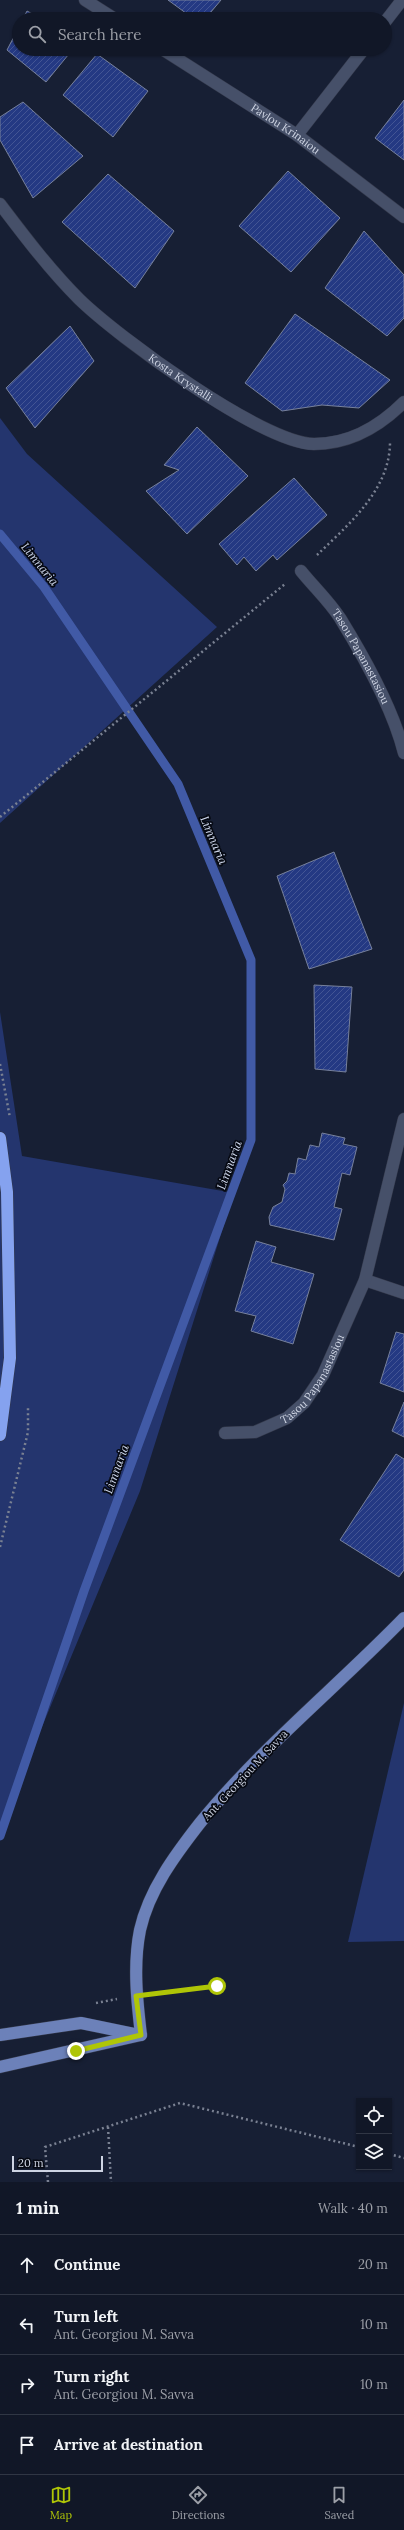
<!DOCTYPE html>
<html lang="en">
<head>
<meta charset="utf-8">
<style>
  body { margin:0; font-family:Lora,serif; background:#1a202f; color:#f1f3f6 }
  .controls { position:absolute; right:12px; bottom:12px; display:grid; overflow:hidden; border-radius:0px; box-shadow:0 1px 3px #0004 }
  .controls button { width:36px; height:36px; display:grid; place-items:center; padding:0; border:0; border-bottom:1px solid #303644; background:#111727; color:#f1f3f6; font:20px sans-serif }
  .scale { position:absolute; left:12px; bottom:10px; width:91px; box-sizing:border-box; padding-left:4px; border:2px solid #ced4e3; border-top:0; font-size:11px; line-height:14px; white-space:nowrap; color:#ced4e3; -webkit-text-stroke:3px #060912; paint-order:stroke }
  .stop { position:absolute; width:12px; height:12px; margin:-9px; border:3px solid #afc507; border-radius:50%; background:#fff }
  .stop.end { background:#afc507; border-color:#fff; box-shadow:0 1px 4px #0008 }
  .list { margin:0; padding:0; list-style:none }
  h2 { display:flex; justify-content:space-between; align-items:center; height:52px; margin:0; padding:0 16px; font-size:17px }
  h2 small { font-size:13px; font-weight:400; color:#9c9fa7 }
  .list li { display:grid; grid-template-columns:26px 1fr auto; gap:12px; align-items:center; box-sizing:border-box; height:60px; padding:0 16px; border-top:1px solid #303644 }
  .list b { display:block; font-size:15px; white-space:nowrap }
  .list p { margin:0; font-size:13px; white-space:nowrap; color:#9c9fa7 }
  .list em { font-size:13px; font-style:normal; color:#9c9fa7 }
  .icon { flex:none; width:22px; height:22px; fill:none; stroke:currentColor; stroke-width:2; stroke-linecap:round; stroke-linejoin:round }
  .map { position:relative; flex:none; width:404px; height:2182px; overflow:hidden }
  .search { position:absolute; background:#111727; box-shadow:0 1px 3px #0004; left:12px; right:12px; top:12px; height:44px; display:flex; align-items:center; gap:10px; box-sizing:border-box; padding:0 14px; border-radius:22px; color:#9c9fa7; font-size:15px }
  .sheet { height:292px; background:#111727 }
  nav { display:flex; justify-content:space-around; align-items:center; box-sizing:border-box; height:56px; border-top:1px solid #303644; background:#111727; font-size:11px; color:#9c9fa7 }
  nav a { display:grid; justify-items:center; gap:2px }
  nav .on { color:#afc507 }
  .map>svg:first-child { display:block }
  .green { fill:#24356e }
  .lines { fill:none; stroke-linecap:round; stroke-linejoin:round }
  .stream { stroke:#415aa6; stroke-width:9 }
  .building { fill:url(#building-hatch); stroke:#77819c }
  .minor-casing { stroke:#34394b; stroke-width:13 }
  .major-casing { stroke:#34394b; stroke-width:13 }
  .highway-casing { stroke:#34394b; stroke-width:13 }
  .path { stroke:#7a8192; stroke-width:2.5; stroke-dasharray:2 3; stroke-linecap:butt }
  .minor { stroke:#465069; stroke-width:12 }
  .major { stroke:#6c81b9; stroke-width:12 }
  .highway { stroke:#85a2ef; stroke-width:12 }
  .route { stroke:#afc507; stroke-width:5 }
  .labels { text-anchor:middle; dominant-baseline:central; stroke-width:3.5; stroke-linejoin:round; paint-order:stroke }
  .street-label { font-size:11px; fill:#ced4e3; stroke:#060912 }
  .water-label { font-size:12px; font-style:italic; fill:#ced7ec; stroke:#060912 }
</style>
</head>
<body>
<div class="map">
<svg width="404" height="2182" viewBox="0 0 404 2182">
  <defs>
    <pattern id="building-hatch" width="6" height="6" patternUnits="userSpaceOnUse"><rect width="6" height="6" fill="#243983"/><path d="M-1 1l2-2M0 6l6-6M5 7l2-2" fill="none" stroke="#435594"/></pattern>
  </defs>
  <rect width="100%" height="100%" fill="#171f34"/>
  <g class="green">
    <path d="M0,418l27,36 190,173 -217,196z"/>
    <path d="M0,1012l22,144 212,37 -94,298 -140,337z"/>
    <path d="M404,1703v238l-56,1z"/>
  </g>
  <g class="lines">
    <path class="stream" d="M0,534l44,53 134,197 73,176v180l-167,451 -84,245"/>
  </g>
  <g class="building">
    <path d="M168,0h53l-16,19h-11z"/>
    <path d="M27,11l15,8h-19z"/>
    <path d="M19,27v22h54l-27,33 -39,-32z"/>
    <path d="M97,54l51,37 -35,46 -50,-42z"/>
    <path d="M404,100v60l-29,-22z"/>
    <path d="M23,102l60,54 -50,42 -33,-58v-23z"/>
    <path d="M288,171l52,47 -49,54 -52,-46z"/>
    <path d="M108,174l66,57 -39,57 -73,-66z"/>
    <path d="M364,231l40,44v43l-17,18 -62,-48z"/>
    <path d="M295,314l95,66 -31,28 -37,-3 -40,6 -37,-28z"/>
    <path d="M70,326l24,35 -59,67 -29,-40z"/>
    <path d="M197,427l51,49 -61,58 -41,-43 33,-21 -15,-5z"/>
    <path d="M294,478l33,37 -50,45 -4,-5 -17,16 -12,-14 -7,8 -18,-21z"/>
    <path d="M334,852l38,97 -63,20 -32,-93z"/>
    <path d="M314,985l38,2 -6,85 -31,-3z"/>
    <path d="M322,1133l23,5 -2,6 14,3 -7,28 -8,-2 -8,34 8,2 -8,31 -64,-15 -1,-8 4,-10 9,-5 3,-13 -2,-4 4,-4 2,-8 6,1 3,-16 8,2 4,-15 9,2z"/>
    <path d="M256,1241l20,6 -5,15 43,12 -21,70 -42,-13 5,-15 -21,-5z"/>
    <path d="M396,1332l8,2v58l-24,-9z"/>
    <path d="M404,1402v35l-12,-6z"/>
    <path d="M396,1454l8,5v111l-5,7 -59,-37z"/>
  </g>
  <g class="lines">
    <defs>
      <g id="minor">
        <path d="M85,0l30,19"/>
        <path d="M385,22l17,-22"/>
        <path id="s1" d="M162,49l135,86 107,82"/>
        <path d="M297,135l67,-86"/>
        <path id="s2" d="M0,204c25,33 50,66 79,95 39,38 183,144 235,145 35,0 66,-18 90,-42"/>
        <path id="s3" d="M301,571c12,15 28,30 39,47 24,39 53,90 64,135"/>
        <path d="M365,1280l39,13"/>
        <path id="s4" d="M225,1433l30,-1 32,-14 17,-15 19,-28 42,-95 39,-161"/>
      </g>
      <g id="major">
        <path d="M0,2035l81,-12 58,12"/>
        <path d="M141,2035c-4,-34 -8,-70 -1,-105 9,-40 35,-75 60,-107 61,-75 137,-136 204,-205"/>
        <path d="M0,2067l141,-32"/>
      </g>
      <path id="highway" d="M0,1138l7,54 3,166 -10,77"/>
    </defs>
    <use href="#minor" class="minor-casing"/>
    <use href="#major" class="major-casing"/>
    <use href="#highway" class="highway-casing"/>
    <g class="path">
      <path d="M317,555c31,-30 73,-65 73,-113"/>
      <path d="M0,817l285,-233"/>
      <path d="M0,1064l10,54"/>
      <path d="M0,1547l28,-115v-26"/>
      <path d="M159,1993l58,-7"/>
      <path d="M96,2003l21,-4"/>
      <path d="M108,2127l3,55"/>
      <path d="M389,2154l15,4"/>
      <path d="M48,2182l-3,-35 135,-44 179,44"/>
    </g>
    <use href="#minor" class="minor"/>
    <use href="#major" class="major"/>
    <use href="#highway" class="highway"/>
  </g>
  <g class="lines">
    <path class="route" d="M76,2051l65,-16 -5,-39 81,-10"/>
  </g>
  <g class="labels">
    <g class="street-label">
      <text stroke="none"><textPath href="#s1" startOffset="147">Pavlou Krinaiou</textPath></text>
      <text stroke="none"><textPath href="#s2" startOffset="252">Kosta Krystalli</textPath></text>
      <text stroke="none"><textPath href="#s3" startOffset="105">Tasou Papanastasiou</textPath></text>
      <text stroke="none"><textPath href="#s4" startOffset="112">Tasou Papanastasiou</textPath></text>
      <text transform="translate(245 1775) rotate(-47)">Ant. Georgiou M. Savva</text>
    </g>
    <g class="water-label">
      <text transform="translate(40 564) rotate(51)">Limnaria</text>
      <text transform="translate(214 840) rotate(67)">Limnaria</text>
      <text transform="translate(229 1165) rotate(-70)">Limnaria</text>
      <text transform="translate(116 1469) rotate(-70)">Limnaria</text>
    </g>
  </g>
</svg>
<div class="controls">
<button><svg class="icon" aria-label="locate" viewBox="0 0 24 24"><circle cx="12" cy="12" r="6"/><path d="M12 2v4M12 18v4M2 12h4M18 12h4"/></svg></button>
<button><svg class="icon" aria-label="layers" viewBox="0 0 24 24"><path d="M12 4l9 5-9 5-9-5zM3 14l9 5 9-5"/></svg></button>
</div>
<div class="scale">20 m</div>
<div class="stop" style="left:217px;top:1986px"></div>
<div class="stop end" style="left:76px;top:2051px"></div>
<div class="search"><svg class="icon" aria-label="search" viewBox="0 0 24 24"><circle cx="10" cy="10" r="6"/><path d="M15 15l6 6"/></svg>Search here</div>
</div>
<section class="sheet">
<h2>1 min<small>Walk · 40 m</small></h2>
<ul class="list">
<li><svg class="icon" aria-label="ahead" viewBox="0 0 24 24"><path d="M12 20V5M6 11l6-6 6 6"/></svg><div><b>Continue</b></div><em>20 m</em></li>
<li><svg class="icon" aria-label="left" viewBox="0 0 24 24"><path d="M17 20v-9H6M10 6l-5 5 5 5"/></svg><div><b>Turn left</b><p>Ant. Georgiou M. Savva</p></div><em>10 m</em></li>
<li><svg class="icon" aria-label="right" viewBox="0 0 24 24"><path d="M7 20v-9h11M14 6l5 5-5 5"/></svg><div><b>Turn right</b><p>Ant. Georgiou M. Savva</p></div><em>10 m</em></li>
<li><svg class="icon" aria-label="arrive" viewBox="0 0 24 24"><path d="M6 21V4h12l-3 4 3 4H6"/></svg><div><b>Arrive at destination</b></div></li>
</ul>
</section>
<nav>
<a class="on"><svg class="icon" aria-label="map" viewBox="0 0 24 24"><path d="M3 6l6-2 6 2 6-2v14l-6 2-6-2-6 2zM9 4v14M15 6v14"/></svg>Map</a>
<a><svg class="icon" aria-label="directions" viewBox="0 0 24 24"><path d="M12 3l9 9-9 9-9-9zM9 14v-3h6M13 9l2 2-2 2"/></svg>Directions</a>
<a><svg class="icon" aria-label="saved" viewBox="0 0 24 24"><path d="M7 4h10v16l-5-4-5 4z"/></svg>Saved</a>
</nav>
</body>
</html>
